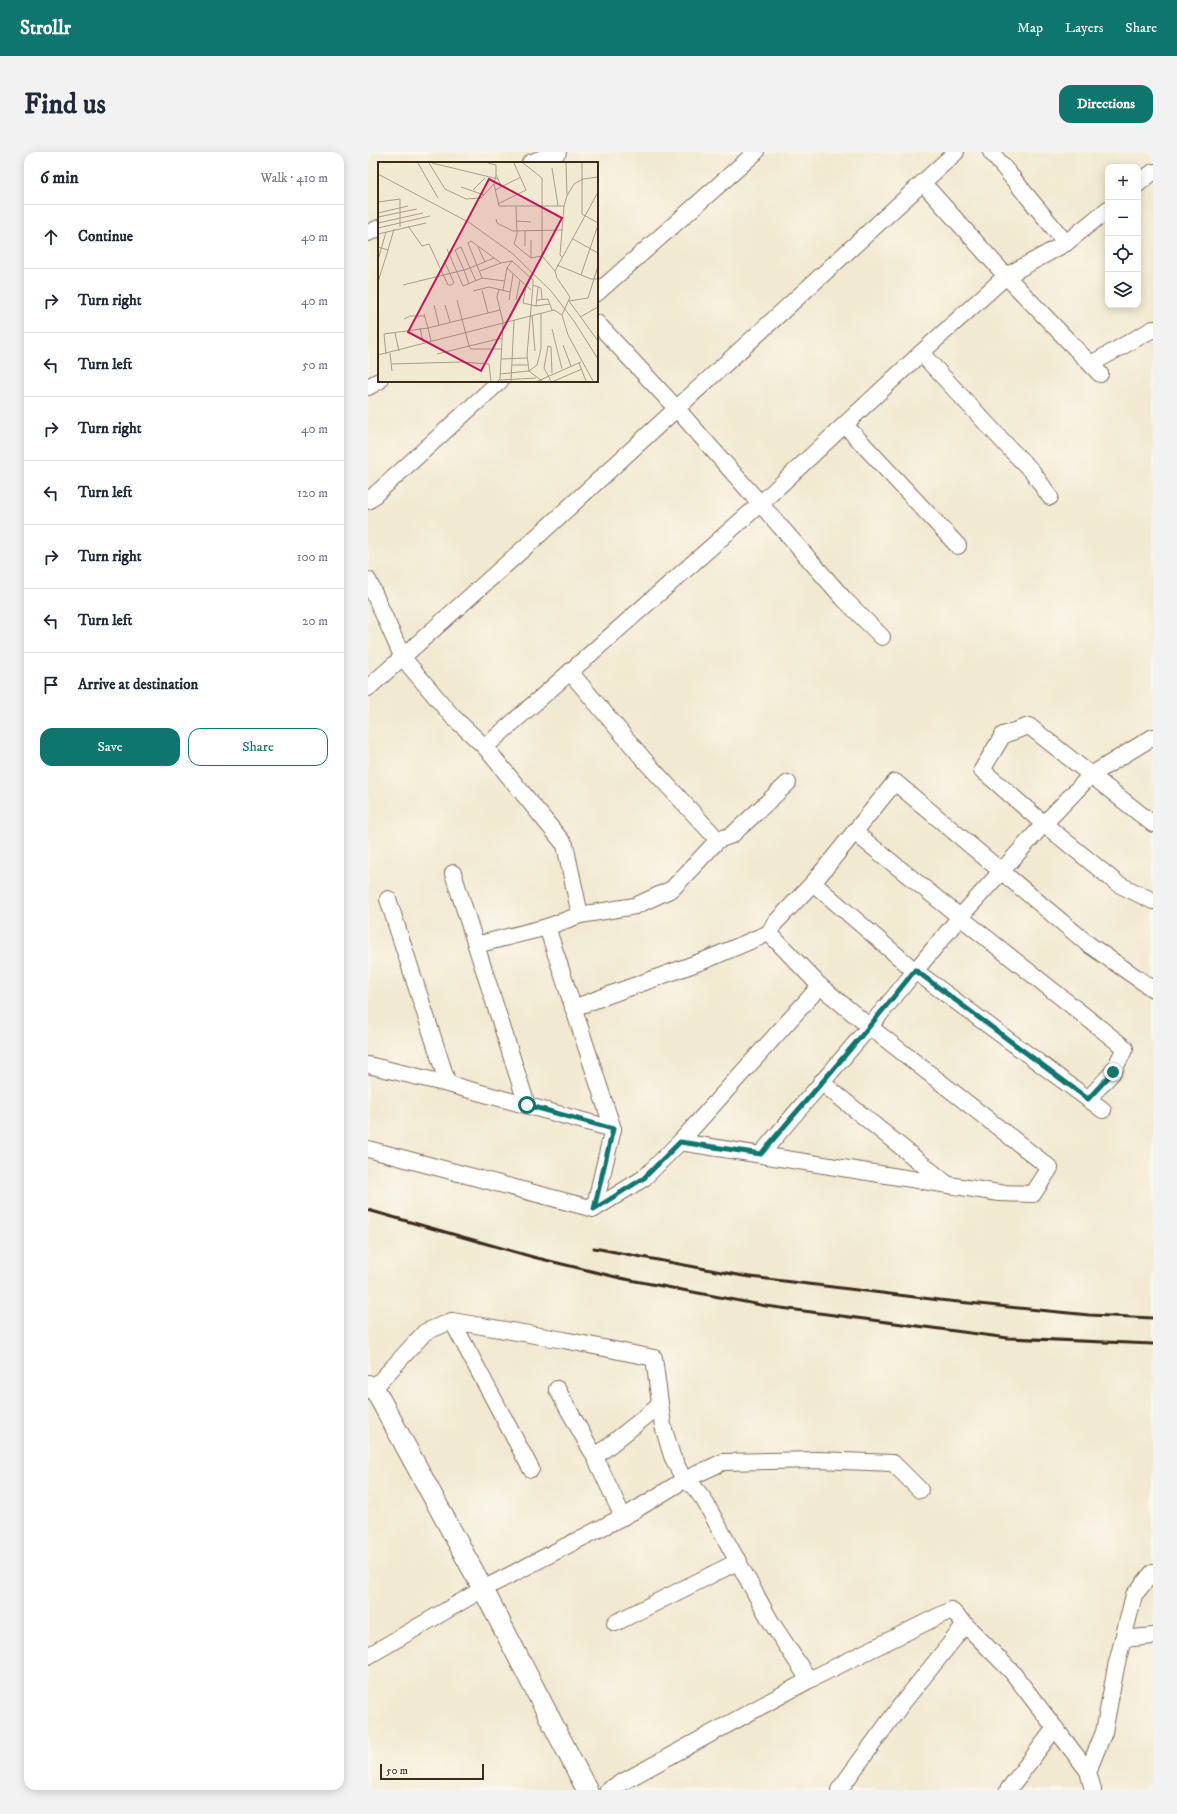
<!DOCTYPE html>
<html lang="en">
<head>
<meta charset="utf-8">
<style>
  body { margin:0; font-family:"IM FELL DW Pica",serif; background:#f2f2f3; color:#1f2937 }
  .controls { position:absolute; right:12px; top:12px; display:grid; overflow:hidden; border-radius:8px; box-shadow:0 2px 10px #0003 }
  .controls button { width:36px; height:36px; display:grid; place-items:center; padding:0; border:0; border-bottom:1px solid #e0e1e3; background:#fff; color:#1f2937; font:20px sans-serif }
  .scale { position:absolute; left:12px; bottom:10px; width:104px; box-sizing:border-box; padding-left:4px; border:2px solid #3b2a1e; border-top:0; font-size:11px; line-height:14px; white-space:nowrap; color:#3b2a1e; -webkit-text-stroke:3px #fbf7ec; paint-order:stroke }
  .stop { position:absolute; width:12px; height:12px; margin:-9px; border:3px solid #0f766e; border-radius:50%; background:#fff }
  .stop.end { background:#0f766e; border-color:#fff; box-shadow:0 1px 4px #0008 }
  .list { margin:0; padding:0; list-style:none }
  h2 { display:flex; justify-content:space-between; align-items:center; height:52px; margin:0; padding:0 16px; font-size:17px }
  h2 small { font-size:13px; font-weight:400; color:#747a83 }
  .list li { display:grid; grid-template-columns:26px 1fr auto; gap:12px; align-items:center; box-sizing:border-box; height:64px; padding:0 16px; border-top:1px solid #e0e1e3 }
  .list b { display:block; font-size:15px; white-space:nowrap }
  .list em { font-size:13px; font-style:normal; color:#747a83 }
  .actions { display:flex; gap:8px; padding:12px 16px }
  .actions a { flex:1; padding:9px 0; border:1px solid #0f766e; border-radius:12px; text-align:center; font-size:14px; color:#0f766e }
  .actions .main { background:#0f766e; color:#fff }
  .icon { flex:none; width:22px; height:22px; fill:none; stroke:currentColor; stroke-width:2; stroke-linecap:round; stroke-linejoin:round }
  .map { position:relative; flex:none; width:785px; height:1638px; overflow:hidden; border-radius:12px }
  header { display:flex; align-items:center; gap:24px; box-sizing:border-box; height:56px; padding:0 20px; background:#0f766e; color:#fff }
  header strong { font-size:19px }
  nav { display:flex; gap:22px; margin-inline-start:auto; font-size:14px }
  .intro { display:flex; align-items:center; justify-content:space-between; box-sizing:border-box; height:96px; padding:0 24px }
  h1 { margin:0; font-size:28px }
  .button { padding:10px 18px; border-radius:12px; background:#0f766e; color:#fff; font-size:14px; font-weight:700 }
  main { display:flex; gap:24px; padding:0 24px }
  aside { flex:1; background:#fff; border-radius:12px; box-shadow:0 2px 10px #0003 }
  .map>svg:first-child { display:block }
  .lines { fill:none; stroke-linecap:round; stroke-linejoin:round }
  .minor-casing { stroke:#7b6d5c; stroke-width:18 }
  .tertiary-casing { stroke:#7b6d5c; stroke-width:22 }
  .minor { stroke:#fff; stroke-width:16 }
  .tertiary { stroke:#fff; stroke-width:20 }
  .rail { stroke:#3b2a1e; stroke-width:3 }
  .route { stroke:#0f766e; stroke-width:5 }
  .inset-road { fill:none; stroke:#a89d89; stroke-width:1 }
  .view { fill:#c2185b; fill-opacity:0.15; stroke:#c2185b; stroke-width:2 }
  .inset-edge { fill:none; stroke:#3b2a1e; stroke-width:2 }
</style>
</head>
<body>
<header>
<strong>Strollr</strong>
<nav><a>Map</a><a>Layers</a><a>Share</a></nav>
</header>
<div class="intro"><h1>Find us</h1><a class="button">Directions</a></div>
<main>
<aside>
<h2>6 min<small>Walk · 410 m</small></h2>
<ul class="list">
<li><svg class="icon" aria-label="ahead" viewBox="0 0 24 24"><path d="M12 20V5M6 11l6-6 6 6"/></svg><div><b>Continue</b></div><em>40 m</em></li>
<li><svg class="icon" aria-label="right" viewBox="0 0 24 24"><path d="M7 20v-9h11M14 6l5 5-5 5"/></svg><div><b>Turn right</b></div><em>40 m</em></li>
<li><svg class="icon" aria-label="left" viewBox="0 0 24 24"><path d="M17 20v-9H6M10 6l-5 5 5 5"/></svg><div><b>Turn left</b></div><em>50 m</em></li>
<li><svg class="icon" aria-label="right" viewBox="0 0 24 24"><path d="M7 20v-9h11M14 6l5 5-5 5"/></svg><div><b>Turn right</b></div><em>40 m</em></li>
<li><svg class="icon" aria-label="left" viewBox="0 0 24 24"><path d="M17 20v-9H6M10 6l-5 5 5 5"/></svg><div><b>Turn left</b></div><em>120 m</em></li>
<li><svg class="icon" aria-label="right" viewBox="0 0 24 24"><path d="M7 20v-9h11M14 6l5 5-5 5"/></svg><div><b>Turn right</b></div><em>100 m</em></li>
<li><svg class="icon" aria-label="left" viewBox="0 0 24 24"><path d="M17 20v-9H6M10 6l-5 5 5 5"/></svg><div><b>Turn left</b></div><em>20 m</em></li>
<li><svg class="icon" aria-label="arrive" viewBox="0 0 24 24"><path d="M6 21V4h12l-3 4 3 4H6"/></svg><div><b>Arrive at destination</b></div></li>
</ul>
<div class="actions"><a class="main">Save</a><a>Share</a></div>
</aside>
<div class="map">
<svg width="785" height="1638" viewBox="0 0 785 1638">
  <rect width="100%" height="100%" fill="#fbf7ec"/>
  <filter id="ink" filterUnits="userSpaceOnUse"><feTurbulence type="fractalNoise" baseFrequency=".025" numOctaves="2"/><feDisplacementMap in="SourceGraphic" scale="8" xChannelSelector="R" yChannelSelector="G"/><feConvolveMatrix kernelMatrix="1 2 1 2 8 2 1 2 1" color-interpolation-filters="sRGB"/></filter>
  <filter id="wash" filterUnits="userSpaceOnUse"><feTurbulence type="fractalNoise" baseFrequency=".012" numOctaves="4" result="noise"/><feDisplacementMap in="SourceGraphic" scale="16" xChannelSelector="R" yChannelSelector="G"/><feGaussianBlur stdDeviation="0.9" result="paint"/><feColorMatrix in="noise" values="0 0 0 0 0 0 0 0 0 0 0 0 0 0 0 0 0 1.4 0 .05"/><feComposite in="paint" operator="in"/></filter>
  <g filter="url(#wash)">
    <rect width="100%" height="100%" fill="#f1e9d0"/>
  </g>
  <g filter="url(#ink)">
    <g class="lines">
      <defs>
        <g id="minor">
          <path d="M623,0l75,91"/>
          <path d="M162,11l28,-11"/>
          <path d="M555,31l83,93 60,-33 42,-34"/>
          <path d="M770,32l15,-12"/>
          <path d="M0,81l11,-5"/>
          <path d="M229,141l159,-141"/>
          <path d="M229,171l80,86 167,190 38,38"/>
          <path d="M553,201l90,97 21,21 18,26"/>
          <path d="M723,212l62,-35"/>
          <path d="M0,235l11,-6"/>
          <path d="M477,273l113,121"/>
          <path d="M0,349l132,-120"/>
          <path d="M0,428l35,78 49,58 33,31 80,98 15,70"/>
          <path d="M202,520l76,90 72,78"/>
          <path d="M0,536l173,-155 415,-381"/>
          <path d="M117,595l276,-244 160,-150 85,-77 94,98"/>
          <path d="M785,672l-124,-98 -26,9 -21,35 62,54 74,60 35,17"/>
          <path d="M85,721l74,232"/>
          <path d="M445,731l102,88 45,-54 -106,-85"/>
          <path d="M20,747l60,185"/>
          <path d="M179,775l66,202 -19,80"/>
          <path d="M108,793l71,-18 33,-12 55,-9 37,-17 46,-49 14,-5 56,-52"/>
          <path d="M205,856l135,-49 61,-26"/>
          <path d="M0,913l80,19 165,45"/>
          <path d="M453,930l126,102"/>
          <path d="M720,947l25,-27 12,-24 -165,-131 84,-93 47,-49 62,-38"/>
          <path d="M312,990l140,-156"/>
          <path d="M0,997l226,60 50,-31 36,-36 319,51 34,1 17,-26 -180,-141 -50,-41 -51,-53 5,-9 39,-41 82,-101 193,162 65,45"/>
          <path d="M393,1002c51,-61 105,-121 154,-183l188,139"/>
          <path d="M84,1169l79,148"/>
          <path d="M6,1236l51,-56 27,-11 112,19 90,18 9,68 9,30 12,24 10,7 10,13 67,122 38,58"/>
          <path d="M189,1237l38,68 28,60"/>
          <path d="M227,1305l65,-52"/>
          <path d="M247,1471l124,-62"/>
          <path d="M755,1487l30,-3"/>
          <path d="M0,1504l115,-67 149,-77 52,-32 39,-18 95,-2 75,3 27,27"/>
          <path d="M720,1619l16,-39 12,-65 18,-72 19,-23"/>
          <path d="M240,1638l201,-110 142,-70 61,62 76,99 5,19"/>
          <path d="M471,1638l62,-85 64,-80"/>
          <path d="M640,1638l47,-62"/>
        </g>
        <path id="tertiary" d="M0,1233l6,3 109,201 104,201"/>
      </defs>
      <use href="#minor" class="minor-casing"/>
      <use href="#tertiary" class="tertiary-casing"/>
      <use href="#minor" class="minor"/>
      <use href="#tertiary" class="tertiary"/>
      <g class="rail">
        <path d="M0,1058l165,47 87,21 146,28 242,32 145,6"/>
        <path d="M226,1096l149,28 196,24 150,15 64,3"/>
      </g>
    </g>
  </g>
  <g class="lines" filter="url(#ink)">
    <path class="route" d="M159,953l86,24 -19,80 50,-31 36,-36 81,12c51,-61 105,-121 154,-184l173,129 25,-27"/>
  </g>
  <g transform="translate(10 10)">
    <rect width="220" height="220" fill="#f1e9d0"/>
    <path class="inset-road" d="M40,1l20,35M51,1l16,26 21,10 15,-1 13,-14M54,1l66,16M110,1l8,2v10l6,12M145,1l19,15v78l13,15M188,1l1,32M204,1v51l16,9M174,6l6,38M0,12l92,49 43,31 38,37 23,30 24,38M118,13l-2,9 5,22h65M83,25l23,8M95,28l12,-12M117,28l26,-13M0,40l22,-3v28M120,42l28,-14 -12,-27M138,45l1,27 -3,10 17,14 11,-2M0,51l30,-7M0,55l39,-8M118,57l1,4 16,8 49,-1M138,59l15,1M0,61l45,-10M30,64l14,20 7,-2 19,41h3l3,-2 -10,-23M0,66l52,-12M0,72l48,-11M195,77l25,14M153,78v18M147,84v-15M0,85l10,3 6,-21M83,85l9,21 24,-10M100,85l7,15M69,87l16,37 19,-8 -14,-35 3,-2 30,22 11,-2 21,19v5l8,3 1,11M184,95l-2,-2 4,-49 3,-10 7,-12 9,-5 15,-2M0,98l8,-28M179,103l34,14h7M220,104l-10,32 -19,3 29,40M129,106l24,22M102,109l21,-8M203,113l17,-50M104,116l22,3M0,120l10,-32M91,122l-5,-14 6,-2 6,13M25,123l61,-15 -9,-20 6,-3M148,124l-3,17 13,3 2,-19M104,128l6,23M125,128l4,-22 5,-7M95,129l16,-4 21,5M79,138l12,46 2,3h30M131,138l4,-26M138,138l4,-20M159,138l11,-1 4,11M56,143l5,20M67,143l5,17M158,144l14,-2M163,151v36l-4,16 -8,6 13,10M46,152l4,14 72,-18M154,153l3,36M202,155l18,-10M26,157l6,-3h14M42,166l3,14M174,167l10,40M17,171l4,18M185,183l8,21M12,191l2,18M8,192l-2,-20 44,-6 3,13M59,192l65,-16M0,193l176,-45 8,5M123,197l26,-1M201,201l7,18M14,202l69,-2 28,2 2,17M134,203h16M122,212l29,-3 -2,-16 6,-70M122,218l36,-2M120,219l2,-2 3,-57 -6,-25 2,-8M133,219l3,-61M160,219l43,-19M173,219l-7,-13 4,-22 3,1 1,26M176,219l28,-12M215,219l-25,-46 -6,-20 8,-18 -13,-19 -2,-7 43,-79"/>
    <path class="view" d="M111,17l73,39 -81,153 -73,-39z"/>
    <rect width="220" height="220" class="inset-edge"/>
  </g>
</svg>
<div class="controls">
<button>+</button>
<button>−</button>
<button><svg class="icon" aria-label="locate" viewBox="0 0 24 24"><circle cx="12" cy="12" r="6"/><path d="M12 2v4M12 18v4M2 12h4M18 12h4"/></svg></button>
<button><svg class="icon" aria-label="layers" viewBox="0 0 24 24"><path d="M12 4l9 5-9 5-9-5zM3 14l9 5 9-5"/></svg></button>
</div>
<div class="scale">50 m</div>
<div class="stop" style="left:159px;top:953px"></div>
<div class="stop end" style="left:745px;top:920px"></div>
</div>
</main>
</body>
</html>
